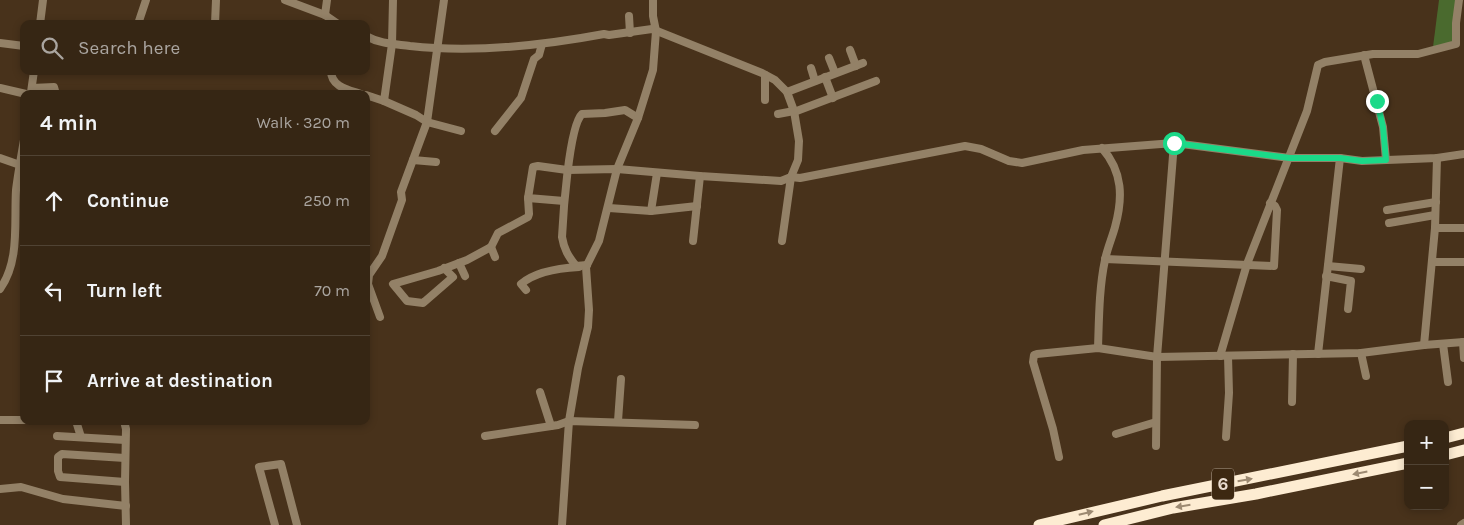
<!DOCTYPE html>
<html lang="en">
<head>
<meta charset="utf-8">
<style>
  body { margin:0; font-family:Karla,sans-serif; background:#413222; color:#f1f3f6 }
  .controls { position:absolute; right:15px; bottom:15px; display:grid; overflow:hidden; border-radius:10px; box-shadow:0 2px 8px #0003 }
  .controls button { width:45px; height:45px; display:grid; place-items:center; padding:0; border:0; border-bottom:1px solid #504334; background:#362614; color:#f1f3f6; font:25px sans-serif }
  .stop { position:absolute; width:15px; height:15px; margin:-11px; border:4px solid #1bd988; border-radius:50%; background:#fff }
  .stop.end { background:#1bd988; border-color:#fff; box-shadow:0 1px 5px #0008 }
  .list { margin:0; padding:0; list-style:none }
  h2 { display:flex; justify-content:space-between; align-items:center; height:65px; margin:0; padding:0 20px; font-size:21px }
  h2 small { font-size:16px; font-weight:400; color:#aaa5a0 }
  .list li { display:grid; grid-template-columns:32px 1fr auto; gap:15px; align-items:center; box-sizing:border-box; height:90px; padding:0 20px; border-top:1px solid #504334 }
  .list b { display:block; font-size:19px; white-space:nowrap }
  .list em { font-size:16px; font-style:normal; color:#aaa5a0 }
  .icon { flex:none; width:28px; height:28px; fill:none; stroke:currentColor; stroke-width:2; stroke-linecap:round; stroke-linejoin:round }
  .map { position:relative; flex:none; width:1464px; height:525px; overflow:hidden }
  .search { position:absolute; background:#362614; box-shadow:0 2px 8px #0003; left:20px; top:20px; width:350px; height:55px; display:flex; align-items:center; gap:12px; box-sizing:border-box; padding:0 18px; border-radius:10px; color:#aaa5a0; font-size:19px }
  .panel { position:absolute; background:#362614; box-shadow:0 2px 8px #0003; left:20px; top:90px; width:350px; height:335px; border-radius:10px }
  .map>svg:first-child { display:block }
  .green { fill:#4a6a2e }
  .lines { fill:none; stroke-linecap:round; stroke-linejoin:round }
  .minor { stroke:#938167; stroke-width:8 }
  .highway { stroke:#fdecd2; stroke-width:11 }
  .oneway { fill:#9d8a72 }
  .route { stroke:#1bd988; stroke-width:6 }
  .labels { text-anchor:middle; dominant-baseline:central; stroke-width:4; stroke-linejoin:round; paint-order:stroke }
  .shield { fill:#3d2811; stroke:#b6a696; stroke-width:1 }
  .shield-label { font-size:18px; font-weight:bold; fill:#eadccf }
</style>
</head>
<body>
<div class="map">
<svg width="1464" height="525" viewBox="0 0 1464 525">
  <rect width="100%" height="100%" fill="#48321b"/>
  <path class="green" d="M1439,0h18l-4,43 -20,4z"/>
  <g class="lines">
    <g class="minor">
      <path d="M285,0l40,15 13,9"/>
      <path d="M325,15l2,-15"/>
      <path d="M629,16l1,17"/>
      <path d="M40,24l3,-24"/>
      <path d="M138,24l8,-24"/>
      <path d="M215,24l1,-24"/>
      <path d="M366,36c14,8 29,8 44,10 65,7 130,0 194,-12l5,1 43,-6 110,44 13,7 12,12 7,19 5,30 -1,19 -7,17 -9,64"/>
      <path d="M0,43l24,3"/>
      <path d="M850,50l6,16"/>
      <path d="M1364,55l19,72 3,33"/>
      <path d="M829,58l6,15"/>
      <path d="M811,68l4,13"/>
      <path d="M331,71c0,16 18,19 30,23"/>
      <path d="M825,77l8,21"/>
      <path d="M0,88l26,6"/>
      <path d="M32,88l22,-1 2,7"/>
      <path d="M31,92l3,-21"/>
      <path d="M787,92l76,-29"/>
      <path d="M366,95l18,6 32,14 11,7 34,9"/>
      <path d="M765,100v-25"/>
      <path d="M384,101l8,-57 1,-44"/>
      <path d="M794,112l82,-31"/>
      <path d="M778,114l16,-3"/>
      <path d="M495,131l26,-33 13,-39 5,-4 3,-11"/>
      <path d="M0,158l20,7"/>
      <path d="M413,160l23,2"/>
      <path d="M564,201l-36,-3 5,-31 5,-1 29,4 50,-1 83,7 81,5 10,-4 9,1 165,-32 16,3 28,12 13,2 61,-13 91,-7 116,15h50l22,3 75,-3 27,-4"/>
      <path d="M609,208l42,3 46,-5"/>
      <path d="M1387,210l49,-8"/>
      <path d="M651,211l6,-38"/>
      <path d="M1389,223l46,-8"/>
      <path d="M1435,228h29"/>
      <path d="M693,241l7,-65"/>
      <path d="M491,247l4,10"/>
      <path d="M1105,259l169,7 3,-56 -2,-4 -5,-3"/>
      <path d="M1432,262h32"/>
      <path d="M459,263l6,13"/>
      <path d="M587,265l-11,1c-8,-10 -12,-17 -14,-29 1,-21 7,-111 20,-123l23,-1 20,-3 13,8"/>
      <path d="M1328,266l33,3"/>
      <path d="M444,268l9,9 -30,26 -16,-2 -14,-17 45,-13 29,-11 24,-13 7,-14 30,-16 1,-3 -1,-16"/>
      <path d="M1326,276l25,5 -3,28"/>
      <path d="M0,289c20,-28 14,-66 16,-99 2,-16 5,-33 8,-50"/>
      <path d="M526,290l-5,-6c15,-13 40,-16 58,-17"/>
      <path d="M380,317l-12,-33 1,-9 13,-19 20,-56 -1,-8 26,-70 17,-122"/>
      <path d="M1463,342l1,16"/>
      <path d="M1443,344l5,38"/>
      <path d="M1424,345l11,-117 2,-70"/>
      <path d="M1098,348c1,-29 1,-60 7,-88 2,-11 7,-22 10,-33 8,-29 8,-55 -13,-79"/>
      <path d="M1361,353l5,23"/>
      <path d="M1318,354l22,-196"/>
      <path d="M1220,356l27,-92 60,-153 11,-46 7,-3 48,-8h45l38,-10v-21l3,-23"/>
      <path d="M540,392l11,34"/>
      <path d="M1292,402l1,-48"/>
      <path d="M0,420h24"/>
      <path d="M76,421l5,16"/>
      <path d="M124,421l2,8 -1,53 1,43"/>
      <path d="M618,421l3,-42"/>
      <path d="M1116,434l40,-12"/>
      <path d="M57,436l68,4"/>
      <path d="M485,436l73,-11 11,-4 126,4"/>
      <path d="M1226,437l3,-44 -1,-37"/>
      <path d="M1156,446l1,-89 17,-214"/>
      <path d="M1059,457l-6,-28 -20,-67 1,-7 3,-1 61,-6 59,9 204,-4 63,-8 40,-3"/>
      <path d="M125,458l-63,-4 -4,3v14l2,6 65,5"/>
      <path d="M0,489l21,-2 42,12 63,7"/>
      <path d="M275,525l-16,-58 22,-3 16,61"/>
      <path d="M562,525l7,-104 9,-53 10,-41 1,-17 -3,-43 13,-26 18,-72 21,-51 15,-48 3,-39 -3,-15v-16"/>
      <path d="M1461,525l3,-2"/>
    </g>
    <g class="highway">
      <path d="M1445,438l19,-5"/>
      <path d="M1445,455l19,-5"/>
      <path d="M1039,525l123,-29 246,-50"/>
      <path d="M1104,525l69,-17 83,-14 152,-31"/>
    </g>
  </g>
  <defs><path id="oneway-solid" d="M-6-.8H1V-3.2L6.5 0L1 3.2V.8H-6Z" transform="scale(1.25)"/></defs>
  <g class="oneway">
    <use href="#oneway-solid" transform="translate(1360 473) rotate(169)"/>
    <use href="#oneway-solid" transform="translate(1245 480) rotate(-10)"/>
    <use href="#oneway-solid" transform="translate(1183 506) rotate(171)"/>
    <use href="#oneway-solid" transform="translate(1086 513) rotate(-14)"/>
  </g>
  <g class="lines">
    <path class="route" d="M1174,143l116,15h50l22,3 24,-1 -3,-33 -6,-26"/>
  </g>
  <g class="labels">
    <rect class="shield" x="1212" y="468.5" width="22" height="31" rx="4"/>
    <g class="shield-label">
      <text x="1223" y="484">6</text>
    </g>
  </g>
</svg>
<div class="controls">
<button>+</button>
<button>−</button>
</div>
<div class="stop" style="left:1174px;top:143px"></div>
<div class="stop end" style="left:1377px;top:101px"></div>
<div class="search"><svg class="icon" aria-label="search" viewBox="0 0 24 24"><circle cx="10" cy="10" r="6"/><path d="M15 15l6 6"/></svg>Search here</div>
<section class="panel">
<h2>4 min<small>Walk · 320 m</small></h2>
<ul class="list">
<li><svg class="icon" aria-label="ahead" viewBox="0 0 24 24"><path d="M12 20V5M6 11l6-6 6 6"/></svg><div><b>Continue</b></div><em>250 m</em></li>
<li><svg class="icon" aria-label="left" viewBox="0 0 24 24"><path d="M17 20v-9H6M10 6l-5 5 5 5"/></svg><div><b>Turn left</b></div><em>70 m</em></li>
<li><svg class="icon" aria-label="arrive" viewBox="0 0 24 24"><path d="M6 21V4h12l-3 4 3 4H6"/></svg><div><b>Arrive at destination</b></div></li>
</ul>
</section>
</div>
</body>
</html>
